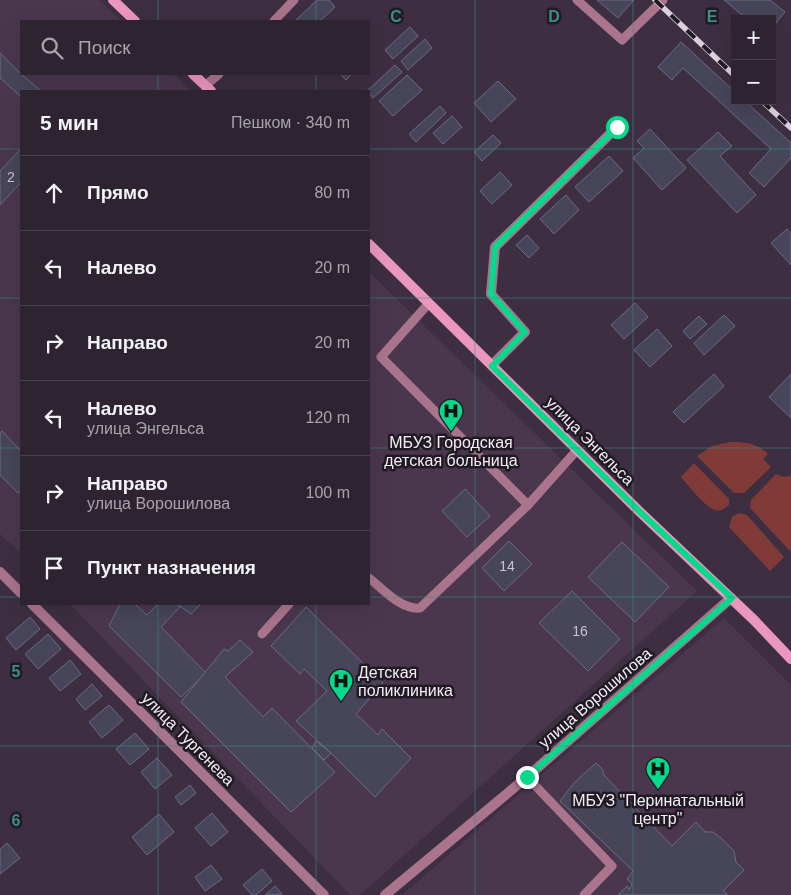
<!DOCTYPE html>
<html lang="ru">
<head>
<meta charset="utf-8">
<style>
  body { margin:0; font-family:Helvetica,sans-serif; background:#362b39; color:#f1f3f6 }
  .controls { position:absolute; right:15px; top:15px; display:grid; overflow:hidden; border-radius:0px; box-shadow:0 5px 20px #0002 }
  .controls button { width:45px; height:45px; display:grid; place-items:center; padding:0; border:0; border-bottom:1px solid #49404d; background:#2e2331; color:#f1f3f6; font:25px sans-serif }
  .stop { position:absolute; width:15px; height:15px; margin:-11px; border:4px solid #06d98b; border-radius:50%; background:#fff }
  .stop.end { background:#06d98b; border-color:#fff; box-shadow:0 1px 5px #0008 }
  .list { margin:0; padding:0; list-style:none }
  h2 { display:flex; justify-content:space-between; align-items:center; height:65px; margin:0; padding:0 20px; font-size:21px }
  h2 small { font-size:16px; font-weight:400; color:#a7a4ab }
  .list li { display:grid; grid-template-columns:32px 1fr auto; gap:15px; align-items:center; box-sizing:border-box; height:75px; padding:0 20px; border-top:1px solid #49404d }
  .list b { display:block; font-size:19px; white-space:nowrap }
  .list p { margin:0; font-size:16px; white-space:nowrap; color:#a7a4ab }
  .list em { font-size:16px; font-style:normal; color:#a7a4ab }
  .icon { flex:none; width:28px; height:28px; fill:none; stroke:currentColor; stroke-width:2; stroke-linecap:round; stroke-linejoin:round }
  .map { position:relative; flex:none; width:791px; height:895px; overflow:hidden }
  .search { position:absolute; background:#2e2331; box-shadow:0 5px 20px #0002; left:20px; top:20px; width:350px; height:55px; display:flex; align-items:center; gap:12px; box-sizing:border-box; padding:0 18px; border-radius:0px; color:#a7a4ab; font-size:19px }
  .panel { position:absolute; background:#2e2331; box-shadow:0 5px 20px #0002; left:20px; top:90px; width:350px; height:515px; border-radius:0px }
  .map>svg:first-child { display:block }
  .built { fill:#4a374e }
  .green { fill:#803b39 }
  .building { fill:#46455a; stroke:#6c6b82 }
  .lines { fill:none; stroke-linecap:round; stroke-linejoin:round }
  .service { stroke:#aa748c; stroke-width:9 }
  .minor { stroke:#aa748c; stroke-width:10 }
  .tertiary { stroke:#aa748c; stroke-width:10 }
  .secondary { stroke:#eb96bd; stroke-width:10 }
  .rail-casing { stroke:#dbd1dd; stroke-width:5.5 }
  .rail { stroke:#201a22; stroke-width:4; stroke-dasharray:11; stroke-linecap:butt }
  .route { stroke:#06d98b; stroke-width:6 }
  .grid { fill:none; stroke:#3d8e89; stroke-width:1; stroke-opacity:0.55 }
  .labels { text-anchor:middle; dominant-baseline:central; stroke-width:5; stroke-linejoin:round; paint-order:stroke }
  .number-label { font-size:14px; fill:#c9c2d0 }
  .street-label { font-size:16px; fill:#f5ecf7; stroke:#201a22 }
  .poi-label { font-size:16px; fill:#f5ecf7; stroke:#201a22 }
  .grid-label { font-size:16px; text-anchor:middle; font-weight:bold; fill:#3d8e89; stroke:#201a22; stroke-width:5; stroke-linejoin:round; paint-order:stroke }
</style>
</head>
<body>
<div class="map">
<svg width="791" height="895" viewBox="0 0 791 895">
  <rect width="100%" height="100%" fill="#3d2f41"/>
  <g class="built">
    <path d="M0,0h99l23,21h-101v53h153l17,17h-170v462l-21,-19z"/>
    <path d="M369,272l328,319 -337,304h-10l-280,-291h299z"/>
    <path d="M724,618l67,67v210h-389z"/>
  </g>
  <g class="green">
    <path d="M730,442c15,0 27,1 38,12l-5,5 8,8 -27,26h-10l-37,-37 15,-10z"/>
    <path d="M694,463l35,36v6c-4,3 -8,7 -14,5 -10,-3 -27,-25 -34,-33z"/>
    <path d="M776,474l8,3 7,-1v73l-1,2 -40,-43 1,-8z"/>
    <path d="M739,513l8,2 37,42 -14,14 -41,-44 3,-10z"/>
  </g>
  <g class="building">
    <path d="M317,0h12l6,7 -15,14h-25z"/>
    <path d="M597,0h37l-16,18z"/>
    <path d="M724,0h46l15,12 -13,16v-9h-25z"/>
    <path d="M410,27l8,9 -25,23 -8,-9z"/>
    <path d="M425,39l7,9 -24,22 -7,-9z"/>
    <path d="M681,42l54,50v9h10l46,42v15l-27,29 -15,-14 22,-24 -88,-81 -11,12 -14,-13z"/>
    <path d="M0,53l21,21 20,17h-20v6l-21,-19z"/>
    <path d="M395,65l7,7 -29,26 -6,-7z"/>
    <path d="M340,74h12l-6,6z"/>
    <path d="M407,75l15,15 -29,26 -14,-15z"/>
    <path d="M498,81l18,18 -25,23 -17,-19z"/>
    <path d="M440,106l6,7 -30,29 -7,-8z"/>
    <path d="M452,116l10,11 -19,17 -10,-11z"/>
    <path d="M650,129l36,39 -24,22 -29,-32 11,-10 -7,-7z"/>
    <path d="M718,132l14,14 -12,10 36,39 -19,18 -50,-53z"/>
    <path d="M493,135l8,8 -19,18 -8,-9z"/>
    <path d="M21,149v33l-21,23v-34z"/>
    <path d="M609,156l14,15 -34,31 -14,-15z"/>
    <path d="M500,172l12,13 -20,19 -12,-13z"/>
    <path d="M566,195l13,15 -25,24 -14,-15z"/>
    <path d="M787,229l4,5v31l-20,-22z"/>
    <path d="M527,235l12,13 -10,10 -13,-13z"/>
    <path d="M635,303l13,14 -24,22 -13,-14z"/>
    <path d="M724,315l11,11 -31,29 -10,-12z"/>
    <path d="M699,316l8,8 -17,15 -7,-8z"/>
    <path d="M657,329l15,17 -22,21 -16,-17z"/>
    <path d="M714,374l10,12 -40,37 -11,-11z"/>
    <path d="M791,374v44l-22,-21z"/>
    <path d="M2,431l19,20v39l-3,3 -18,-18v-42z"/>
    <path d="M465,489l25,27 -23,21 -25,-26z"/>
    <path d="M509,541l23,23 -28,27 -22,-23z"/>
    <path d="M622,542l47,45 -34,35 -47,-45z"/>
    <path d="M572,591l48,48 -32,32 -49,-48z"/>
    <path d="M120,604h15l12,11 11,-11h19l3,3 -19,20 45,46 -25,24 -72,-71z"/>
    <path d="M177,604h24l-10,10z"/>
    <path d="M306,607l77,76 -27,31 22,21 4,-6 29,29 -36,39 -44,-44 -35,-32 31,-30 -23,-22 -4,5 -29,-28z"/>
    <path d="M30,617l10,12 -24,21 -10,-12z"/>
    <path d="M48,634l13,15 -23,20 -13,-15z"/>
    <path d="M240,640l13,12 -28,25 38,40 9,-9 63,64 -44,40 -110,-110 43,-53 4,2z"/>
    <path d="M70,660l11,14 -21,17 -11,-13z"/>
    <path d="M92,684l10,12 -17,14 -9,-11z"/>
    <path d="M109,705l14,15 -21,18 -13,-16z"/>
    <path d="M135,733l14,16 -19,16 -14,-16z"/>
    <path d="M316,741l15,12 -7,7 -12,-12z"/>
    <path d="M157,758l15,17 -17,14 -14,-17z"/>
    <path d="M596,763l7,7v4l69,72 24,-24 9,10h8l8,6 13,13 2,11 8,8 -21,21 5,4h-110l9,-9 2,4 3,-6 -5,-5 6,-8 -73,-70 15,-19z"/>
    <path d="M190,785l6,8 -15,12 -6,-8z"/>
    <path d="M212,813l16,19 -17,14 -16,-18z"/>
    <path d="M159,814l15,18 -27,23 -15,-18z"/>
    <path d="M7,843l13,15 -20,16v-25z"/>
    <path d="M211,865l11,14 -17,12 -10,-14z"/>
    <path d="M262,869l10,12 -16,14h-4l-9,-10z"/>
    <path d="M275,886l7,8 -17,1z"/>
  </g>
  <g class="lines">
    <g class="service">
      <path d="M577,0l45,40 41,-40"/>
      <path d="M274,21l20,-21"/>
      <path d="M206,85l13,-11"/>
      <path d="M429,303l-48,54 147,148 49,-55"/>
      <path d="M369,578c14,11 32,32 51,30l108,-103"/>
      <path d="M262,634l27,-30"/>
      <path d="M527,777l85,89 -28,29"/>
    </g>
    <path class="minor" d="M492,365l33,-33 -34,-38 4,-47 122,-120"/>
    <g class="tertiary">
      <path d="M0,572l21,21"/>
      <path d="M32,604l292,291"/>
      <path d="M385,895l142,-118 204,-179"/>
    </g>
    <g class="secondary">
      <path d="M113,0l22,21"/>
      <path d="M193,74l18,17"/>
      <path d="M369,244l271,268 114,108 37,39"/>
    </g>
    <defs>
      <g id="rail">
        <path d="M655,0l80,76"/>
        <path d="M762,101l29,27"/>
      </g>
    </defs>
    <use href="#rail" class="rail-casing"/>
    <use href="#rail" class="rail"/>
  </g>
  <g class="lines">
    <path class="route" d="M527,777l205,-179 -92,-86 -148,-146 33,-34 -34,-38 4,-47 122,-120"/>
  </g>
  <path class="grid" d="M158,0v21M316,0v21M475,0v895M633,0v895M158,74v17M316,74v17M0,149h21M369,149h422M0,298h21M369,298h422M0,448h21M369,448h422M0,597h21M369,597h422M158,604v291M316,604v291M0,746h791"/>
  <defs>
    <symbol id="hospital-pin" viewBox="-11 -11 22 30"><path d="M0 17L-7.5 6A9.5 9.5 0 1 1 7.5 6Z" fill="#06d98b" stroke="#201a22"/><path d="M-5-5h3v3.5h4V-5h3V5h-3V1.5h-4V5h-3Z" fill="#111"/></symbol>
  </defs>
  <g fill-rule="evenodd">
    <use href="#hospital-pin" x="437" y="397" width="28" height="38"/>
    <use href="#hospital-pin" x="327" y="667" width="28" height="38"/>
    <use href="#hospital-pin" x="644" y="755" width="28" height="38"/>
  </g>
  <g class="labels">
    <g class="number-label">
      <text x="11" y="177">2</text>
      <text x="507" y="566">14</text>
      <text x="580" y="631">16</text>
    </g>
    <g class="street-label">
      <text transform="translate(590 441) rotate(45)">улица Энгельса</text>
      <text transform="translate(595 698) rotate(-41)">улица Ворошилова</text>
      <text transform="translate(188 739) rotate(45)">улица Тургенева</text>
    </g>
    <g class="poi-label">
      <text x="451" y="442">МБУЗ Городская<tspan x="451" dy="18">детская больница</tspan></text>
      <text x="358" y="672" text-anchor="start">Детская<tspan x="358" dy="18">поликлиника</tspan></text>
      <text x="658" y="800">МБУЗ "Перинатальный<tspan x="658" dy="18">центр"</tspan></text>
    </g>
  </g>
  <g class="grid-label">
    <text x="396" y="22">C</text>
    <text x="554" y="22">D</text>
    <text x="712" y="22">E</text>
    <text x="16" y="677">5</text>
    <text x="16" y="826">6</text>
  </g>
</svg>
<div class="controls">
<button>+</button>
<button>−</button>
</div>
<div class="stop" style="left:617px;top:127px"></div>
<div class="stop end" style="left:527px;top:777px"></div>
<div class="search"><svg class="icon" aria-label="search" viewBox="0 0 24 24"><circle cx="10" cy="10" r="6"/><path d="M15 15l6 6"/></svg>Поиск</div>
<section class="panel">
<h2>5 мин<small>Пешком · 340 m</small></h2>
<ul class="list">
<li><svg class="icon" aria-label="ahead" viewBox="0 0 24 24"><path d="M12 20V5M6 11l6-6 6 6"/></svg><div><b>Прямо</b></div><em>80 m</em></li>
<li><svg class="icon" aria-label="left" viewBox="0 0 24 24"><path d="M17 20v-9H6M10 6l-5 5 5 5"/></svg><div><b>Налево</b></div><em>20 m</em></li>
<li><svg class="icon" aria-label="right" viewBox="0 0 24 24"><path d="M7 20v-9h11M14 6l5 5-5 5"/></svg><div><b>Направо</b></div><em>20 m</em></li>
<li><svg class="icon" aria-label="left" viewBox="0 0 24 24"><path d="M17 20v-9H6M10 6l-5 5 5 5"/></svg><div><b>Налево</b><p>улица Энгельса</p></div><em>120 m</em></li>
<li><svg class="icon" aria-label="right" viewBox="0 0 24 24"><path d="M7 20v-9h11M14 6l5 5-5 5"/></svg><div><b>Направо</b><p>улица Ворошилова</p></div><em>100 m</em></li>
<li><svg class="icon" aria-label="arrive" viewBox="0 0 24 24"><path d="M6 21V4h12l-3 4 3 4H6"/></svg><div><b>Пункт назначения</b></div></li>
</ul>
</section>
</div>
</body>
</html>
